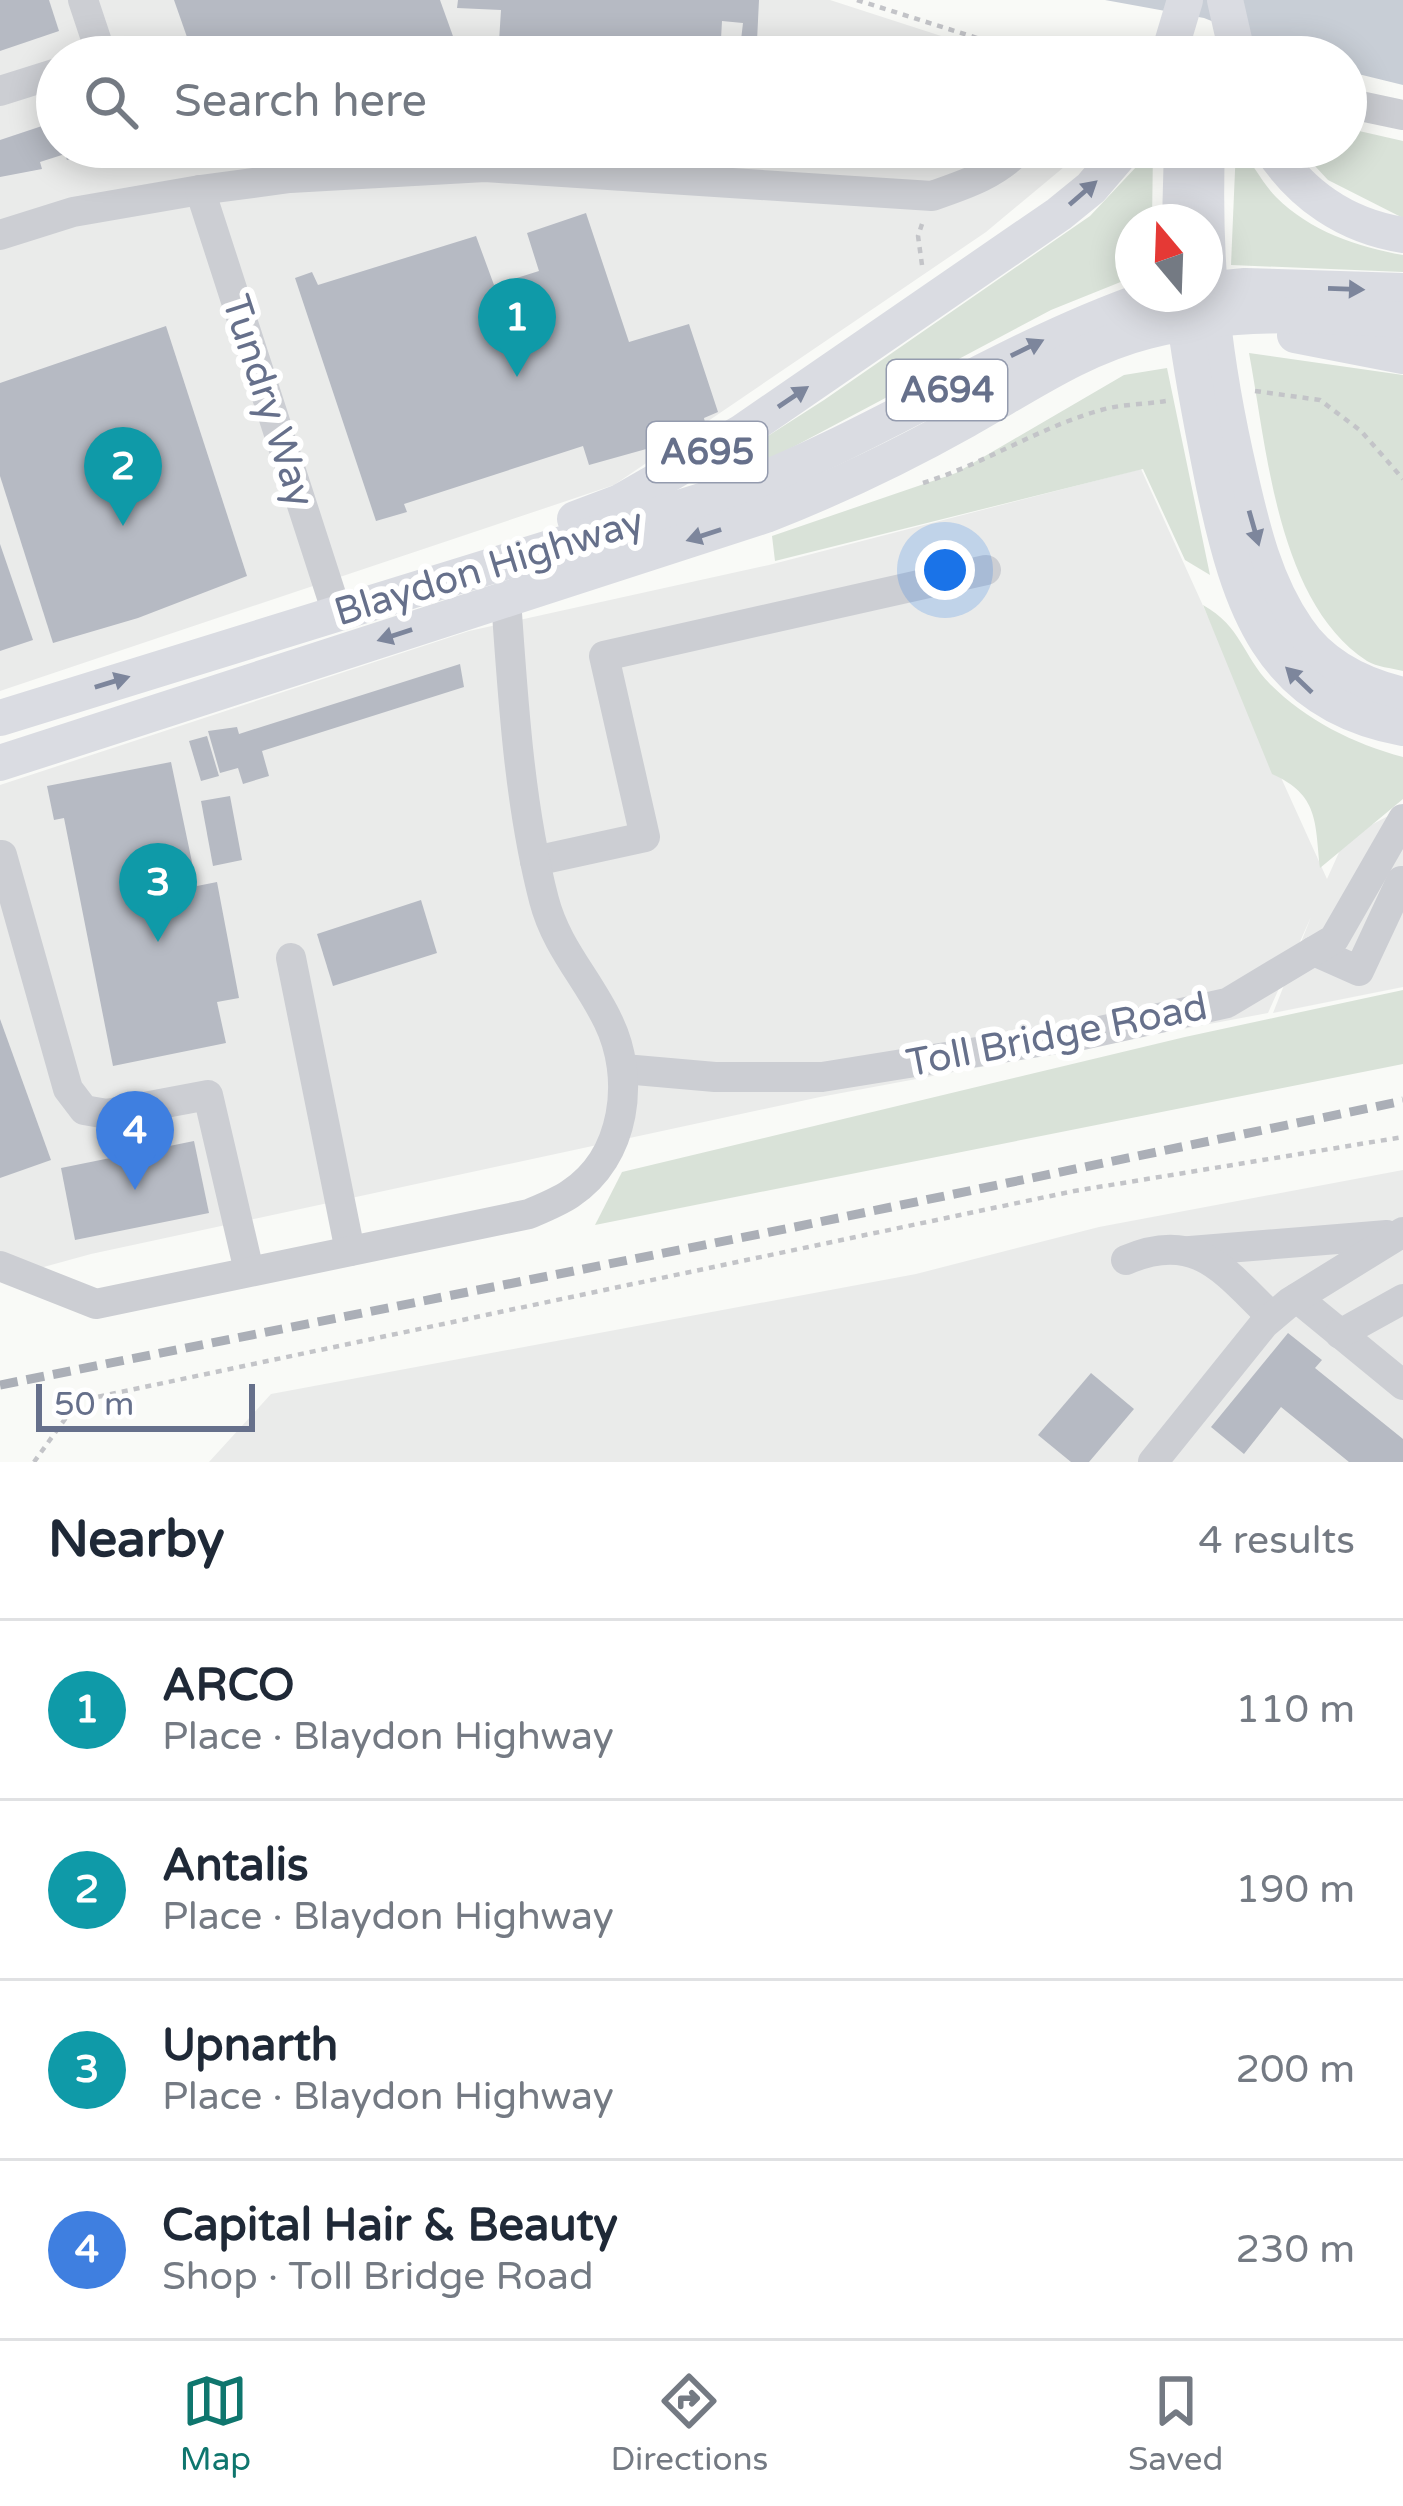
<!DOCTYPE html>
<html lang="en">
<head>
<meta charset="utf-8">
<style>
  body { margin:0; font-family:"Varela Round",sans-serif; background:#f2f2f3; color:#1f2937 }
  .compass { position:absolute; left:1115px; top:204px; width:108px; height:108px; border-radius:50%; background:#fff; box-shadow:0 6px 30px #0003; rotate:341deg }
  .scale { position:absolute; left:36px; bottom:30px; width:219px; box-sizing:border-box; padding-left:12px; border:6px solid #66708b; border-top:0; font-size:33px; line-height:42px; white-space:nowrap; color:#66708b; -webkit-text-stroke:9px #fff; paint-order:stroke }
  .you { position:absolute; left:945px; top:570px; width:42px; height:42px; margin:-30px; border:9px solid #fff; border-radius:50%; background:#1a73e8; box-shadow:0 0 0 18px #1a73e833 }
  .badge { display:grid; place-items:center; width:78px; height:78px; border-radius:50%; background:#0f766e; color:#fff; font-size:39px; font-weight:700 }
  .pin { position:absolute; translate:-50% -99px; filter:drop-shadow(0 3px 6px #0008) }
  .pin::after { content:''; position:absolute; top:63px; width:42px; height:36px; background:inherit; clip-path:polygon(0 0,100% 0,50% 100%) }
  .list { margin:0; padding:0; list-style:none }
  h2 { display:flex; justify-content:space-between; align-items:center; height:156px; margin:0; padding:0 48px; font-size:51px }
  h2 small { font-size:39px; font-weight:400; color:#747a83 }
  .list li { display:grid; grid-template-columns:78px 1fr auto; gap:36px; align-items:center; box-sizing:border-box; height:180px; padding:0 48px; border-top:3px solid #e0e1e3 }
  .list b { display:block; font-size:45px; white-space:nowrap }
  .list p { margin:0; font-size:39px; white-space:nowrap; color:#747a83 }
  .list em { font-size:39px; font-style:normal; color:#747a83 }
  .icon { flex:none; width:66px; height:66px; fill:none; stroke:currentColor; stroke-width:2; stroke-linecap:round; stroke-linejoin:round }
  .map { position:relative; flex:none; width:1403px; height:1462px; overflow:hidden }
  .search { position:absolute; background:#fff; box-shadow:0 6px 30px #0003; left:36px; right:36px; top:36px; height:132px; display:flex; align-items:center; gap:30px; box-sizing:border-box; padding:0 42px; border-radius:66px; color:#747a83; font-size:45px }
  .sheet { height:876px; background:#fff }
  nav { display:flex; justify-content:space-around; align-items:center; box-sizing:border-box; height:168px; border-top:3px solid #e0e1e3; background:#fff; font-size:33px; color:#747a83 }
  nav a { display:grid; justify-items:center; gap:6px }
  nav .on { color:#0f766e }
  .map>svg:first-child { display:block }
  .built { fill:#eaebea }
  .green { fill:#d9e2d8 }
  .water { fill:#c8ced6 }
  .building { fill:#b6bac3 }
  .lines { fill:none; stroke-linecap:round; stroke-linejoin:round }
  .path { stroke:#c3c4c8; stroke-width:4.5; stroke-dasharray:6 6; stroke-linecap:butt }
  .minor { stroke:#ccced3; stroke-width:30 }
  .major { stroke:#dadce2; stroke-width:36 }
  .rail { stroke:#abafb7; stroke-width:9; stroke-dasharray:18 9; stroke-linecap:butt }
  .oneway { fill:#7d869c }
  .labels { text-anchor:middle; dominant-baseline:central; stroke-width:12; stroke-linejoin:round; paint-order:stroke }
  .shield { fill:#fff; stroke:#949bae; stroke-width:3 }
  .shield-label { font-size:36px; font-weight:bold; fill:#66708b }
  .street-label { font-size:39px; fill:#66708b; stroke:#fff }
</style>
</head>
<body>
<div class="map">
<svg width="1403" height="1462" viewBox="0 0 1403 1462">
  <rect width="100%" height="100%" fill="#f9faf7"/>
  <g class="built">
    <path d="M0,0h830l176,57h-949v90h1031l-102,85 -372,253 -614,206z"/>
    <path d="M1141,469l186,410 18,-40 58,-31v179l-130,26 38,-96 -43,96 -448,84 -729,157 -91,25v-494l469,-154 300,-66z"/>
    <path d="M1403,1170v292h-1194l62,-68 645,-120 183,-47z"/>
  </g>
  <g class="green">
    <path d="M1346,128l57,13v77l-75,-38 -26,-28 -2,-5h46z"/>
    <path d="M1236,147c15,11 25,35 40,50 34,34 81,50 127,58v17l-172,-7z"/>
    <path d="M1153,149l-1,73h-19v55l-82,33 -271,144 -49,21 -16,-5 109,-70 266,-184z"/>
    <path d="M1249,353l154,22v296c-12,-3 -26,-4 -36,-10 -90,-59 -100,-213 -118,-308z"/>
    <path d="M1167,368l43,207 -25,-15 -42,-91 -368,92 -3,-25 184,-63 168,-98z"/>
    <path d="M1203,605c39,22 39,50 67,79 36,36 84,60 133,73v42l-83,69c-5,-46 -1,-73 -48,-94z"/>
    <path d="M1403,990v74l-808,161 27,-53 563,-135z"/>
  </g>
  <path class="water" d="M1105,0h298v85l-57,-14v-14h-44l-98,-39z"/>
  <g class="building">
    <path d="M0,0h49l10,31 -59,20z"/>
    <path d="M174,0h266l14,39 -48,18h-212z"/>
    <path d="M458,0h301l-2,41 -16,-1 2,-17 -21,-2 -2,36h-222l3,-47 -44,-2z"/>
    <path d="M57,121v26h20l2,9 -12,4 -2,-6 -25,8 2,7 -42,8v-37z"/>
    <path d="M586,213l43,129 60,-18 29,88 -14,6 3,14 -118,33 -6,-19 -179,58 3,8 -31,9 -81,-243 17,-6 6,13 158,-49 18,49 45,-14 -12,-38z"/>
    <path d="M166,326l81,250 -109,42 -85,25 -53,-167v-93z"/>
    <path d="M0,544l33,96 -33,11z"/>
    <path d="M460,664l4,23 -202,64 7,25 -26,8 -5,-16 -18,5 -12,-42 29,-4 2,7z"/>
    <path d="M207,736l12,40 -18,5 -12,-40z"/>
    <path d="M171,762l26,124 20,-4 22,116 -22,4 9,41 -113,23 -49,-248 -10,2 -7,-34z"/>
    <path d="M230,796l12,64 -29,6 -12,-65z"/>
    <path d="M421,900l16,53 -104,33 -16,-52z"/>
    <path d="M0,1019l51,141 -51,18z"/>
    <path d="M194,1141l15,72 -134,27 -14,-72z"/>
    <path d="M1288,1333l34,27 -7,8 88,71v23h-54l-68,-55 -37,47 -33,-27z"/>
    <path d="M1091,1373l43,36 -45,53h-18l-33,-27z"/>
  </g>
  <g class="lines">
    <g class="path">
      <path d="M857,0l180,57"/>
      <path d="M922,265l-4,-29 4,-12"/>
      <path d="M1255,391l65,9 41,31 42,48"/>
      <path d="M923,483c64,-20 121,-59 186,-75 19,-4 39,-4 57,-7"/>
      <path d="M34,1462l44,-61 996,-210 329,-54"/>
    </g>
    <g class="minor">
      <path d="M83,0l19,57"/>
      <path d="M1117,57h17"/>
      <path d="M0,91l57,-18"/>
      <path d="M1346,103l57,12"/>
      <path d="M0,235l73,-23 127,-22"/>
      <path d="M337,613l-137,-423 90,-12 195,-11 447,29c35,-12 65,-22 90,-49"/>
      <path d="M2,855l66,234 16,21 23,4 101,-19 41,176"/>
      <path d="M535,861l110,-24 -41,-181 382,-86"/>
      <path d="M1314,951l45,20 42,-90"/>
      <path d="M291,958l59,293"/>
      <path d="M624,1069l91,8h107l260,-42 145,-32 107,-64 69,-120"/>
      <path d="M1190,1251l197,-16"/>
      <path d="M1126,1260c71,-31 99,12 146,57"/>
      <path d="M0,1266l96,38 433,-90c14,-6 29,-12 41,-20 56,-37 66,-116 38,-173 -20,-42 -52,-74 -64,-121 -25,-96 -31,-202 -38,-301"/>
      <path d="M1297,1298l106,87"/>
      <path d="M1340,1334l63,-35"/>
      <path d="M1153,1462l111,-138 26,-22 113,-70"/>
    </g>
    <g class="major">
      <path d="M1225,0l13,57"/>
      <path d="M1168,57l17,-57"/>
      <path d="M1207,147c-4,118 6,213 33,328 12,53 25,108 57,154 24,36 64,56 106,66"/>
      <path d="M1270,147c31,48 76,79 133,88"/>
      <path d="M1180,222l2,-75"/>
      <path d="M1205,290l40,-4 158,5"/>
      <path d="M1185,321c7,56 18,110 29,165 25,117 55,218 189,242"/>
      <path d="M1295,335l108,21"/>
      <path d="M575,519l45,-17 122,-70 317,-218 32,-26 35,-41"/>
      <path d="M0,718l734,-227c147,-56 278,-148 428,-197"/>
      <path d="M0,763l766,-248c69,-27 136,-59 200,-95 59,-33 114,-72 181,-89 85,-22 169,-16 256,-11"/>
    </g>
    <path class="rail" d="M0,1385l795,-158 608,-126"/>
  </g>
  <defs><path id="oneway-solid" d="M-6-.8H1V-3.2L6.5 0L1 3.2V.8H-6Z" transform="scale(3)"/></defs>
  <g class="oneway">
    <use href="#oneway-solid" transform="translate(1083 193) rotate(-41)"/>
    <use href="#oneway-solid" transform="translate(1346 289) rotate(2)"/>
    <use href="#oneway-solid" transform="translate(1027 348) rotate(-26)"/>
    <use href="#oneway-solid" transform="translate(793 397) rotate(-34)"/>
    <use href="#oneway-solid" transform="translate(1254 528) rotate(74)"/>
    <use href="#oneway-solid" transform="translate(704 535) rotate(162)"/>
    <use href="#oneway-solid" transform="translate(395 635) rotate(162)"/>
    <use href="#oneway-solid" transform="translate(1299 680) rotate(-136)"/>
    <use href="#oneway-solid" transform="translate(112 682) rotate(-17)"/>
  </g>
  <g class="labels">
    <g class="shield">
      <rect x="887" y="360" width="120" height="60" rx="9"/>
      <rect x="647" y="422" width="120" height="60" rx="9"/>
    </g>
    <g class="shield-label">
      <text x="947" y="390">A694</text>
      <text x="707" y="452">A695</text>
    </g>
    <g class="street-label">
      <text transform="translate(268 401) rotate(72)">Tundry Way</text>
      <text transform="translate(489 567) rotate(-17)">Blaydon Highway</text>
      <text transform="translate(1057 1035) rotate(-11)">Toll Bridge Road</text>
    </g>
  </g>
</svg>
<svg class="compass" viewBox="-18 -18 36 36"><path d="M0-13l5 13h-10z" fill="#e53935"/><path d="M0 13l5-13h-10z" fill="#747a83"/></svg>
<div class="scale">50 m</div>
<div class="you"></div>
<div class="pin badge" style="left:517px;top:377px;background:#0f9aa8">1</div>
<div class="pin badge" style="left:123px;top:526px;background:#0f9aa8">2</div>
<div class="pin badge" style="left:158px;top:942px;background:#0f9aa8">3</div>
<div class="pin badge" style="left:135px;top:1190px;background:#3f7fe0">4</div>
<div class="search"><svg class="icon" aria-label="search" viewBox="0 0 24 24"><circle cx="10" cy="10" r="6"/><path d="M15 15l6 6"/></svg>Search here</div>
</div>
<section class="sheet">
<h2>Nearby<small>4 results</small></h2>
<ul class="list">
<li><span class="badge" style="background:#0f9aa8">1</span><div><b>ARCO</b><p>Place · Blaydon Highway</p></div><em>110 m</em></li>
<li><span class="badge" style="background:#0f9aa8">2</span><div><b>Antalis</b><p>Place · Blaydon Highway</p></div><em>190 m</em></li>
<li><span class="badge" style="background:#0f9aa8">3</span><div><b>Upnarth</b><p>Place · Blaydon Highway</p></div><em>200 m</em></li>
<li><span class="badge" style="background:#3f7fe0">4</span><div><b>Capital Hair &amp; Beauty</b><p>Shop · Toll Bridge Road</p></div><em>230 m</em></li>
</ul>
</section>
<nav>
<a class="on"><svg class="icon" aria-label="map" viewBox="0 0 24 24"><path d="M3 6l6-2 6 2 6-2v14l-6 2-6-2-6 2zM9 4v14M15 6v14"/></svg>Map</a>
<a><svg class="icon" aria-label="directions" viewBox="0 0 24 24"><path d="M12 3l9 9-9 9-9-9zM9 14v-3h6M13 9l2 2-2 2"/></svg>Directions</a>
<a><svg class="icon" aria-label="saved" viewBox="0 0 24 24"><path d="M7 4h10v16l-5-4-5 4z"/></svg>Saved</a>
</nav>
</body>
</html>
